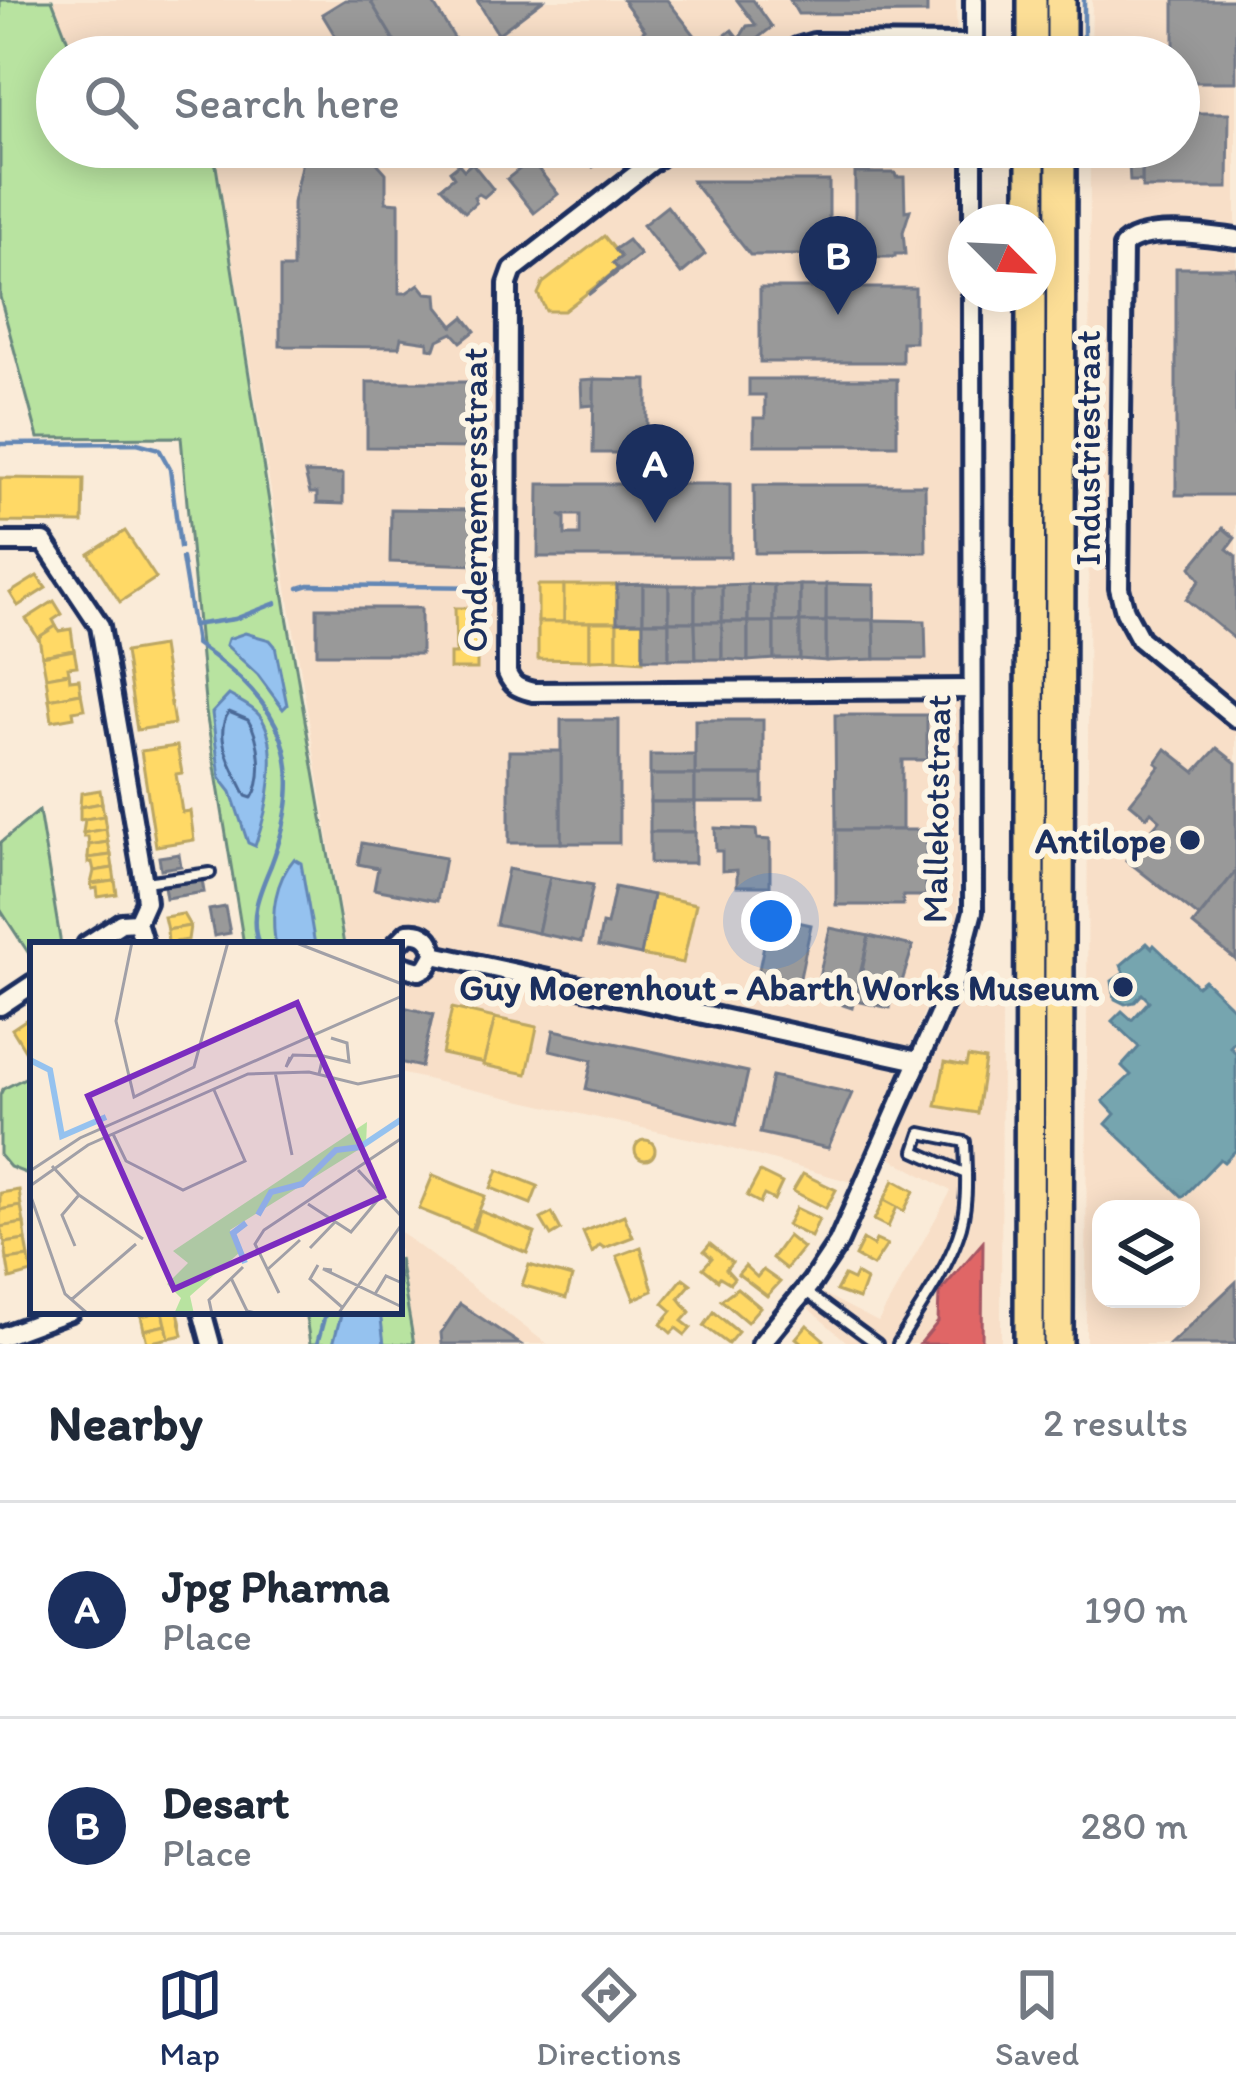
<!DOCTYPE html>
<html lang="en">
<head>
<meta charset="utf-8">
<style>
  body { margin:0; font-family:Itim,sans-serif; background:#f6f6f7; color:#1f2937 }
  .controls { position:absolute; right:36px; bottom:36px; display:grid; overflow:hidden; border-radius:24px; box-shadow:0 6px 30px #0003 }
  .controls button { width:108px; height:108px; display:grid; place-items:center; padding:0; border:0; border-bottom:3px solid #e0e1e3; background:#fff; color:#1f2937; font:60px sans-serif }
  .compass { position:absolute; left:948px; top:204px; width:108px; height:108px; border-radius:50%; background:#fff; box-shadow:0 6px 30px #0003; rotate:114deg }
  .you { position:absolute; left:771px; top:921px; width:42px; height:42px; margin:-30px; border:9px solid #fff; border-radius:50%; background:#1a73e8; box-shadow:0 0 0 18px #1a73e833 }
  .badge { display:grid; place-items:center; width:78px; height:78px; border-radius:50%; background:#1b2f5e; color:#fff; font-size:39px; font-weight:700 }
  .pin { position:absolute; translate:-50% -99px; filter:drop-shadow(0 3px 6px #0008) }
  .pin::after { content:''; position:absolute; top:63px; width:42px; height:36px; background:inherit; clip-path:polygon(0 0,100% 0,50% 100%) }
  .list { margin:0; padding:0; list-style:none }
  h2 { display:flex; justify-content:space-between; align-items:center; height:156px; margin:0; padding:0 48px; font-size:51px }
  h2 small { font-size:39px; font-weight:400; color:#747a83 }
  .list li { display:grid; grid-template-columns:78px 1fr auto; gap:36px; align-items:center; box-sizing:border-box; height:216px; padding:0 48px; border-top:3px solid #e0e1e3 }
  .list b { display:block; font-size:45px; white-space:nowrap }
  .list p { margin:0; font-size:39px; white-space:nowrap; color:#747a83 }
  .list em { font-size:39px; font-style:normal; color:#747a83 }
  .icon { flex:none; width:66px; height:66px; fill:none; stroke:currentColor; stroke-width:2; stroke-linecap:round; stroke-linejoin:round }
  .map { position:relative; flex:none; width:1236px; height:1344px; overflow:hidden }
  .search { position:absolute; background:#fff; box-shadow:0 6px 30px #0003; left:36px; right:36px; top:36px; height:132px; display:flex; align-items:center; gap:30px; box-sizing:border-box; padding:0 42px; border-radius:66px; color:#747a83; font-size:45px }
  .sheet { height:588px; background:#fff }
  nav { display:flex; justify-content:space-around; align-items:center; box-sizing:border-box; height:168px; border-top:3px solid #e0e1e3; background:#fff; font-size:33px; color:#747a83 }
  nav a { display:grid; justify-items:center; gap:6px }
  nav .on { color:#1b2f5e }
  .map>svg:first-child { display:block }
  .built { fill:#f8dfc8; fill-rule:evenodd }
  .green { fill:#b8e3a0; stroke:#6a897f; stroke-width:3 }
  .water { fill:#95c2ef; stroke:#6487b5; stroke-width:3 }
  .homes { fill:#ffd966; stroke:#bba664; stroke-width:3 }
  .shops { fill:#e06666; stroke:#a55664; stroke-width:3 }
  .public { fill:#76a5af; stroke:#5b8297; stroke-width:3 }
  .industry { fill:#999; stroke:#737987; stroke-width:3; fill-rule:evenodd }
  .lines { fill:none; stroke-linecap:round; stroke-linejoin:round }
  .shore { stroke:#4c6a98; stroke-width:3 }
  .stream { stroke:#6487b5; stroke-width:4.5 }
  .service-casing { stroke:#1b2f5e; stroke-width:16 }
  .minor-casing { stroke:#1b2f5e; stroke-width:26 }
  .trunk-casing { stroke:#1b2f5e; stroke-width:36 }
  .service { stroke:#fcf5e5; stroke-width:8 }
  .minor { stroke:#fcf5e5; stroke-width:16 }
  .trunk { stroke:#fcde96; stroke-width:27 }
  .poi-dot { fill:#1b2f5e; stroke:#fcf5e5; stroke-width:4.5 }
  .labels { text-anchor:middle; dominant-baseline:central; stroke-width:12; stroke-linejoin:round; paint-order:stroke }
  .street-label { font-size:36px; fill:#1b2f5e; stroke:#fcf5e5 }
  .poi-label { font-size:36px; font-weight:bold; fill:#1b2f5e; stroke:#fcf5e5; text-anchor:end }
  .inset-river { fill:none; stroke:#95c2ef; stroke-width:6 }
  .inset-road { fill:none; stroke:#a1a0a7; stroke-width:3 }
  .view { fill:#7b2cbf; fill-opacity:0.15; stroke:#7b2cbf; stroke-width:6 }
  .inset-edge { fill:none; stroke:#1b2f5e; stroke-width:6 }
</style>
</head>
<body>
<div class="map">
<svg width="1236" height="1344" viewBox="0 0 1236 1344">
  <rect width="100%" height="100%" fill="#faebd8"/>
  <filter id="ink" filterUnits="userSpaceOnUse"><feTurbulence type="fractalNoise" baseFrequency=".00833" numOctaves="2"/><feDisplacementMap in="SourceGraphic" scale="24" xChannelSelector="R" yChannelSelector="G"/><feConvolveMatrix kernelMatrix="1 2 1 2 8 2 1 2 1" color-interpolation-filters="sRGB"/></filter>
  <g filter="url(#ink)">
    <g class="built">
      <path d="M52,0h904l1,57h-883z"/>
      <path d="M1092,0h144v1344h-150l4,-1197h89v-90h-88zM1101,1209h90v90h-90z"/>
      <path d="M214,147h745l3,167 -4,614 -103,255 -141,-39 -315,-71v-128h-53z"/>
      <path d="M969,975l33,18 -1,351h-152l-41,-36 14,-15 56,29 73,-131 -61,-33z"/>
      <path d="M399,1231l148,113h-133l-15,-86z"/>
    </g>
    <g class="green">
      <path d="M0,0h52l22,57h-17v90h156l74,469 57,329h-100l-38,-233 -25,-275 -143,1 -38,-141z"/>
      <path d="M39,811l22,134h-28v15l-33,-51v-66z"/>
      <path d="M33,1074v102l-23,-9 -10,-12v-60l3,-6z"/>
      <path d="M399,1258l15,86h-104l-5,-33h94z"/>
    </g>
    <g class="water">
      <path d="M245,633l25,7 5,6 12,59 -4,4 -25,-34 -32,-30 2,-6z"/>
      <path d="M229,695c10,6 24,12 31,21 22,30 7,97 -5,130l-7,-3 -17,-51 -11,-14 -8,-65z"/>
      <path d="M294,859l7,4 14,82h-37l-3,-4c-4,-29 0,-60 19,-82z"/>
      <path d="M342,1311h38l4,33h-51z"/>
    </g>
    <g class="homes">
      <path d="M604,236l17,21 -8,6 5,6 -54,42h-18l-8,-17 5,-11z"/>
      <path d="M0,478l84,1 -1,44 -83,-1z"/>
      <path d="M125,531l31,47 -36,24 -31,-48z"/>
      <path d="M37,576l9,12 -28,18 -8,-13z"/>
      <rect x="538" y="585" width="26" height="37"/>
      <rect x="564" y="585" width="53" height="37"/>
      <path d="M54,601l8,13 -9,6 3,6 -18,12 -12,-19z"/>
      <path d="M455,608h22v61h-27v-15h6z"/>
      <path d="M538,622h52v38l-52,-1z"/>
      <path d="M590,622h27v37l-27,1z"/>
      <path d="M617,622h26v39l-26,-2z"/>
      <path d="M56,626l3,5 12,-2 3,21 -32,6 -3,-19z"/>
      <path d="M162,646l12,78 -37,6 -12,-78z"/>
      <path d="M74,650l3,16 -9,1 1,6 -23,4 -4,-21z"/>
      <path d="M69,673l1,7 9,-1 2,14 -32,6 -3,-22z"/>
      <path d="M81,693l3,16 -11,2 1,6 -22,4 -3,-22z"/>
      <path d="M177,746l5,27 -6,1 6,38 8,-1 4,29 -38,6 -15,-95z"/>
      <path d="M100,790l2,13 -22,4 1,-14z"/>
      <path d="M102,803l2,13 -24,4v-13z"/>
      <path d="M104,816l2,13 -23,4 2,-14z"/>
      <path d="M106,829l2,13 -19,3 -1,-8h-4l-1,-4z"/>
      <path d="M108,842l3,13 -23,3 1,-13z"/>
      <path d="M111,855l2,13 -19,3 -2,-9 -4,1v-5z"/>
      <path d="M113,868l2,13 -24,3 3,-13z"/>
      <path d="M115,881l2,13 -19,3 -1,-9 -5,1 -1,-5z"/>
      <path d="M653,895l43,9 -13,59 -42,-8z"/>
      <path d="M183,914l7,12 -23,4 -3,-13z"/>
      <path d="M190,926l-2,14 -20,3 -1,-13z"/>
      <path d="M452,1008l43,10 -11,45 -42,-9z"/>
      <path d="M33,1015v36l-5,4 -16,-26z"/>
      <path d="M495,1018l42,9 -10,47 -44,-9z"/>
      <path d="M968,1057l17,3 -8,53 -41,-7 9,-44 21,4z"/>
      <circle cx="645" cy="1150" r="10"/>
      <path d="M498,1170l40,16 -7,18 -40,-16z"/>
      <path d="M760,1172l22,11 -8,17 -10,-5 -4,8 -13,-7z"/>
      <path d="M803,1174l33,16 -10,18 -33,-17z"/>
      <path d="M433,1175l52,21 -14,34 -52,-21z"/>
      <path d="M894,1180l20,11 -10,20 -20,-11z"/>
      <path d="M19,1190l2,16 -21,4v-17z"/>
      <path d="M884,1200l13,7 -9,20 -14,-7z"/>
      <path d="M21,1206l3,17 -24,4v-17z"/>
      <path d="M796,1208l23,11 -8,18 -24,-12z"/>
      <path d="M480,1211l55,22 -8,20 -54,-22z"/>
      <path d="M552,1213l9,17 -10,6 -10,-17z"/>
      <path d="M624,1215l9,22 -29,11 -4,-3 -8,8 -9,-21z"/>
      <path d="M24,1223l2,17 -21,3 -5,-16z"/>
      <path d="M788,1236l15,12 -17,21 -14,-11z"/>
      <path d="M26,1240l3,17 -22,3 -2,-17z"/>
      <path d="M863,1240l10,6 3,-6 11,5 -14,21 -18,-10z"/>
      <path d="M710,1244l22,18 -6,7 8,9 -4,5 -10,-6 -2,3 -15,-12 9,-10 -8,-7z"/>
      <path d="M641,1247l12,44 -19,8 -17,-43z"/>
      <path d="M29,1257l3,16 -22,6 -3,-19z"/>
      <path d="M529,1265l43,12 -6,21 -44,-13z"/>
      <path d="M745,1266l12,11 6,-7 17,12 -13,14 -29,-22z"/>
      <path d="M856,1274l10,6 -7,19 -23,-8 8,-15 9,4z"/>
      <path d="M683,1278l8,6 -12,14 11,14 -8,9 9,7 -6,7 -9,-7 -5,5 -10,-9 11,-13 -9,-8z"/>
      <path d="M737,1288l23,19 -13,15 -26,-22z"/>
      <path d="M163,1311l3,14 -22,5 -3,-14z"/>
      <path d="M163,1311h15l5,24 -14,3z"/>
      <path d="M714,1312l24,20 -10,12 -24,-18z"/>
      <path d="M166,1325l3,13 -22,5 -3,-13z"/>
      <path d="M807,1325l17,15 -3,4h-18l-7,-6z"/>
    </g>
    <path class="shops" d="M983,1242l-1,102h-62l18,-22 1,-29z"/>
    <path class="public" d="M1147,943l5,5 2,-3 43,41 7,-6 32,31v29l-6,7 6,6v97l-12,12 -4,-3 -37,38 -77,-73 9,-10 -12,-13 28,-26 -9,-9 17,-19 -27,-26 10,-10 10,9 17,-19 -7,-7 -7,8 -10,2 -10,-5 -3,-18 12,-8 -3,-8z"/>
    <g class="industry">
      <path d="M345,0h25l34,57h-56l-26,-43z"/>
      <path d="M370,0h61l30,49 -20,8h-37z"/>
      <path d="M477,0h66l-45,34z"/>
      <path d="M623,0h44l45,57h-61l-16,-19 10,-8z"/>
      <path d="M737,0h16l19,27 -38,30 -14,-18 12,-9 7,9 8,-13 9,-1z"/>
      <path d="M790,0h137v13l-129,1z"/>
      <path d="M1174,0h62v82h-57v-25h-5z"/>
      <path d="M1119,41h24v16h-22z"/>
      <path d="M1179,113h50l-1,75h-86v-41h37z"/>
      <path d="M305,147h58l23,26v29l13,1v90h7l13,-9 7,9 11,1 1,13 15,19 11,-9 11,14 -14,11 -8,-9 -15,7 -3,9 -7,-1v-6l-27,-4 -2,9 -119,-1v-78h13v-65z"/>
      <path d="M577,147h42l-26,20z"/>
      <path d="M769,147h157l-1,7 -157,1z"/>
      <path d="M1128,147h14v34h-12z"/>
      <path d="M531,160l27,34 -24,19 -27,-34z"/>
      <path d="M472,163l21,26 -9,8 -5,-3 -5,3 2,5 -11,10 -24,-25 13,-10 -4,-6 9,-7 5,6z"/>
      <path d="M855,173h40l1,4h8l1,34 5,-1 -7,22 2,22h-10v3h-40z"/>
      <path d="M692,181h137v74h-79z"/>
      <path d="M667,206l38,48 -24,20 -38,-49z"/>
      <path d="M628,240l12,15 -52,40 30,-26 -5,-6 8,-6 -6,-8z"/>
      <rect x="1176" y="268" width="60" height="227"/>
      <path d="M760,288h155v54h-13v20h-142z"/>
      <path d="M594,379l53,1v73h-54z"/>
      <path d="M594,379v26l-12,1 -1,-26z"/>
      <path d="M749,379h148v66h-143v-27h11v-23h-16z"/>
      <path d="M367,382h111l-1,66 -110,-1z"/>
      <path d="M305,473l38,1v30l-26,-1v-10h-7z"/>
      <path d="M539,484h191v73h-192zM559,515h21v20h-15v-17z"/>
      <path d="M754,485h171l1,67 -171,1z"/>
      <path d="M391,509l86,1v55l-87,-3z"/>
      <path d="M1223,528l12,10 -8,11 9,7v84l-50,-41 14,-19 -9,-13z"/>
      <path d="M643,584v38h-26v-37z"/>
      <path d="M643,584l26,1v37h-26z"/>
      <path d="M748,584v38h-26v-37z"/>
      <path d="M748,584l26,1v37h-26z"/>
      <path d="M826,584l48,1v35h-48z"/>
      <rect x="669" y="585" width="26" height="37"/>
      <rect x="695" y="585" width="27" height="37"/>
      <rect x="774" y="585" width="26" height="37"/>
      <rect x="800" y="585" width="26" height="37"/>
      <rect x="317" y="608" width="104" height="46"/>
      <path d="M826,620h48l1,39 -49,2z"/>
      <path d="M874,620l51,1 1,38h-51z"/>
      <rect x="643" y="622" width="26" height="37"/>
      <path d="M669,622h26l1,37h-27z"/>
      <path d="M695,622h27v37h-26z"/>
      <path d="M722,622h26v39l-26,-2z"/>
      <path d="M748,622h26v37l-26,2z"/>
      <rect x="774" y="622" width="26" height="37"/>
      <path d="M800,622h26v39l-26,-2z"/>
      <path d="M835,715h92v45h-25v70h-66z"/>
      <rect x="561" y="720" width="58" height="123"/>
      <rect x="695" y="720" width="68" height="55"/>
      <path d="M1217,748l19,15v108l-37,46 -73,-57 34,-40 -9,-8 -4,5 -17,-14 30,-37 -4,-3 10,-14 29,23z"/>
      <rect x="509" y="751" width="52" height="92"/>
      <rect x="650" y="755" width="45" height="20"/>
      <rect x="650" y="775" width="45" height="27"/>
      <rect x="695" y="775" width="68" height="27"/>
      <rect x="650" y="802" width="45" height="30"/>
      <path d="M715,828l41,2 1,9 13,1v46h-33v-16l-15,1v-20h-6z"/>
      <path d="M836,830h90v66h-23v9h-67z"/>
      <rect x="650" y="832" width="45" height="31"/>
      <path d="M362,843l83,15 -8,43 -63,-12 4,-21 -20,-4z"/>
      <path d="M179,854l2,12 -20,3 -2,-12z"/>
      <path d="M508,869l42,8 -12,56 -42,-9z"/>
      <path d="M1236,871v89l-43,-35z"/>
      <path d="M550,877l43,8 -12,57 -43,-9z"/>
      <path d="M202,880l2,12 -38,6 -2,-12z"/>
      <path d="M615,887l38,8 -12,60 -43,-9 4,-22 5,1z"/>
      <path d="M225,907l5,26 -16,3 -5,-26z"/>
      <path d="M770,916l41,9 -13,62 -41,-8z"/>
      <path d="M830,928l39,8 -17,72 -9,-3 1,-6 -18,-4 2,-7 -11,-2z"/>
      <path d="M869,936l44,10 -13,42h-8l-2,20 -34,-7z"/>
      <path d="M399,1006l34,8 -12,53 -22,-5z"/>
      <path d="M554,1030l194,42 -12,53 -150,-36 6,-29 -42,-10z"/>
      <path d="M772,1076l80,17 -24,55 -68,-15z"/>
      <path d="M1236,1282v62h-66z"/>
      <path d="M460,1304l60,40h-78l-1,-11z"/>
    </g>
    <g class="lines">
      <path class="shore" d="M229,712l19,8c13,20 16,59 4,78l-6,-2c-10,-23 -35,-59 -17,-84z"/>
      <g class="stream">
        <path d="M1084,51v-51"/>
        <path d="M0,444l137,-1 22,6 11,20 10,78"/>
        <path d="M182,558l11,67 42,-6 41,-16"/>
        <path d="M299,588l10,-3 183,2"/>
        <path d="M193,625l3,19c89,60 114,118 75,221 -11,26 -23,52 -12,80"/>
        <path d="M317,1344l9,-33"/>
      </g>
      <defs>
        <g id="service">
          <path d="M145,882l65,-9"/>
          <path d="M806,1292l71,52"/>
          <path d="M898,1344c20,-34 47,-70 60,-108 11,-30 8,-63 7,-94l-44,-9 -6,18 51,23"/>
        </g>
        <g id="minor">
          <path d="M786,57l11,-9 17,-5 160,1"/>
          <path d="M974,57v-57"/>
          <path d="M671,147l-158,123 -5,14 -1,389c6,14 12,15 26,19l439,-3"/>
          <path d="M973,222v-75"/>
          <path d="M1236,239c-27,-4 -96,-14 -113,8l-4,341 6,23 15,28 96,79"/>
          <path d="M0,542h44l56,84 44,257 2,19 -9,20 7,23"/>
          <path d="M87,945l34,-22 16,-1"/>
          <path d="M396,945l12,-12c15,-2 25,6 26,22"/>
          <path d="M434,955l484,106"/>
          <path d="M399,965l20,6 8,-4 7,-12"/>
          <path d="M0,1006l33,-22"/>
          <path d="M202,1311l9,33"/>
          <path d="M0,1337l70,-26"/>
          <path d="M761,1344l51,-62 26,-39 118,-267 17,-65 -1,-617"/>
        </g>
        <g id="trunk">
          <path d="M1032,57v-57"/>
          <path d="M1061,57v-57"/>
          <path d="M1031,222v-75"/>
          <path d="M1029,1344l2,-1050"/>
          <path d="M1058,1344l3,-1197"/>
        </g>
      </defs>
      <use href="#service" class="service-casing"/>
      <use href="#minor" class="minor-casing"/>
      <use href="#trunk" class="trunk-casing"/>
      <use href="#service" class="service"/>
      <use href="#minor" class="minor"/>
      <use href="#trunk" class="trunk"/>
    </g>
  </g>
  <g class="poi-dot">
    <circle cx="1190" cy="840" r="12"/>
    <circle cx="1123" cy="987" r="12"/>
  </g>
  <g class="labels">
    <g class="street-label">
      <text transform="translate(1087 448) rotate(-90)">Industriestraat</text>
      <text transform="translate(474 500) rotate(-90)">Ondernemersstraat</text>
      <text transform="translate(936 809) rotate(-89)">Mallekotstraat</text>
    </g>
    <g class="poi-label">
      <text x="1166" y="840">Antilope</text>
      <text x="1099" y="987">Guy Moerenhout - Abarth Works Museum</text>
    </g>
  </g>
  <g transform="translate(30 942)">
    <rect width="372" height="372" fill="#faebd8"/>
    <path d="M337,180l-1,23 -136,85 9,23 -49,43 4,18h-20l7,-16 -14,-14 21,-21 -15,-12z" fill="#b8e3a0"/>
    <path class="inset-river" d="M0,118l20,10 12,66 44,-19M228,273l13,-23 31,-8 34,-34 24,-3 42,-28M215,321l-12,-30 13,-10"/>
    <path class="inset-road" d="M102,0l-16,79 18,76 60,-30 34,-125M264,0l108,42M0,56l1,-56M293,114l26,6 -2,-19 -16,-5M260,115l-4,10 7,-12 30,1 -4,18M245,130l17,83M83,192l13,27 57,29 62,-29 -31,-71M22,224l27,29 64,44M328,228l44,47M0,229l50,-33 322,-142M0,244l58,-41 160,-71 61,-2 49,12 44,-9M0,252l35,100 23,20M278,262l43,28 30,-36M45,304l-13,-31 17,-20M280,306l25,-26M288,323l-8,14 33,29M238,327l32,-29M302,328l-9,-1 79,38M201,336l16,33 13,3M249,351l-24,-49 9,-14 138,-92M345,352l11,-18 16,7M41,358l65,-56M182,372l-3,-14 34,-33M308,372l64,-90"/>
    <path class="view" d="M267,61l86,193 -209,93 -86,-193z"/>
    <rect width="372" height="372" class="inset-edge"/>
  </g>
</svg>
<div class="controls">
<button><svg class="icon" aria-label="layers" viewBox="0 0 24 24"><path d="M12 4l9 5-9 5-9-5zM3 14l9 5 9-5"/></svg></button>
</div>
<svg class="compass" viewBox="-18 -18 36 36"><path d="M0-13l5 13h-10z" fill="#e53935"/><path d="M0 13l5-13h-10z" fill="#747a83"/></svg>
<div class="you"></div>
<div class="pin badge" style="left:655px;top:523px">A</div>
<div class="pin badge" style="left:838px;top:315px">B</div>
<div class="search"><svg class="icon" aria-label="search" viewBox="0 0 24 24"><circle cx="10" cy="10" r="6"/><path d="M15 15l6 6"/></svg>Search here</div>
</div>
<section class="sheet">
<h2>Nearby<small>2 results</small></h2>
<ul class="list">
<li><span class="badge">A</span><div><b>Jpg Pharma</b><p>Place</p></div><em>190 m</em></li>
<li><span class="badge">B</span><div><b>Desart</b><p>Place</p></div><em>280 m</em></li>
</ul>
</section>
<nav>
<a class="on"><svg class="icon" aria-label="map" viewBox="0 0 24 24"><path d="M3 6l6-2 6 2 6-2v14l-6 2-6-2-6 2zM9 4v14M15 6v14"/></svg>Map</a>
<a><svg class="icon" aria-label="directions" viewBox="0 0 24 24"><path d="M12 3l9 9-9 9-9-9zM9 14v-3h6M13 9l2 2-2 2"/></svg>Directions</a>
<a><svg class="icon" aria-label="saved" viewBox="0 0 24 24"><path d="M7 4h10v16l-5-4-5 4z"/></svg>Saved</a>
</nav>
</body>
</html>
